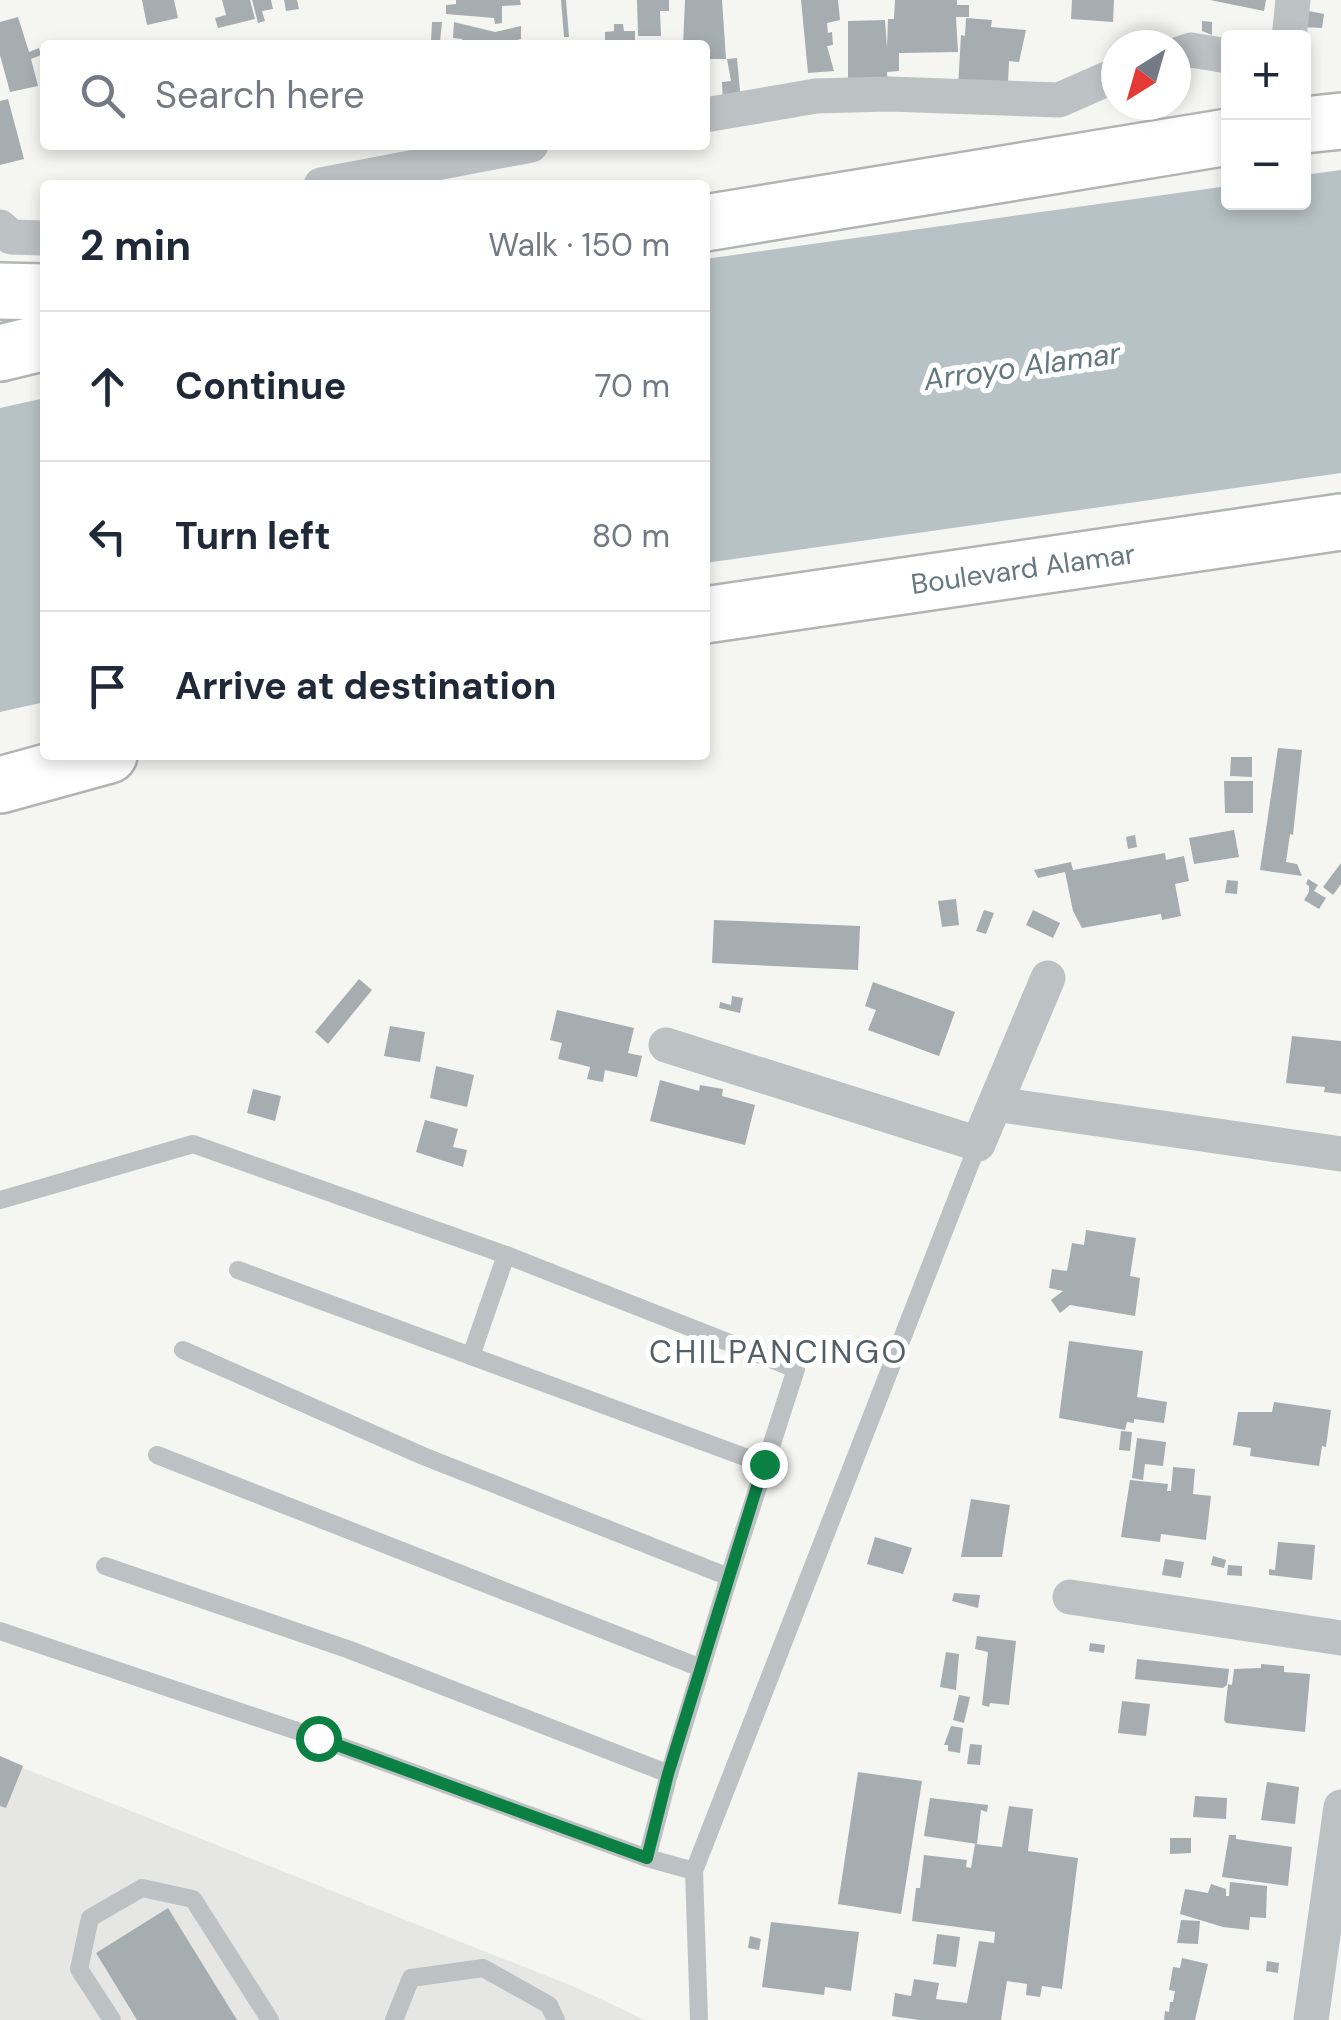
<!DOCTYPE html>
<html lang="en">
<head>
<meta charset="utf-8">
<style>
  body { margin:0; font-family:"DM Sans",sans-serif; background:#f2f2f3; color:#1f2937 }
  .controls { position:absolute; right:30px; top:30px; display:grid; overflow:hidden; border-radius:10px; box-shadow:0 5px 15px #0003 }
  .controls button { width:90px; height:90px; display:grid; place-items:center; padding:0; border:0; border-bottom:2px solid #e0e1e3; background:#fff; color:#1f2937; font:50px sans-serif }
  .compass { position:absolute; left:1101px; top:30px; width:90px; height:90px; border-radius:50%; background:#fff; box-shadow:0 5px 15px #0003; rotate:217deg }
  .stop { position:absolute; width:30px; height:30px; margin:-22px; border:8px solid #0b8043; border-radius:50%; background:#fff }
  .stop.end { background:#0b8043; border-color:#fff; box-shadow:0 2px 10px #0008 }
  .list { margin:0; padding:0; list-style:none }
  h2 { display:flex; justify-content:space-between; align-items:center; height:130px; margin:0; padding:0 40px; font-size:42px }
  h2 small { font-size:32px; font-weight:400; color:#747a83 }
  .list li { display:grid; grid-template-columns:65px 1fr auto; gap:30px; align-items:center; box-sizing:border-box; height:150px; padding:0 40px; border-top:2px solid #e0e1e3 }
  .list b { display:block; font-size:38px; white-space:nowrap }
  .list em { font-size:32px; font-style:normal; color:#747a83 }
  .icon { flex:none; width:55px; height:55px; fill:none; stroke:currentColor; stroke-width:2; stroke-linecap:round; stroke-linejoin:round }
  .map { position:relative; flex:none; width:1341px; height:2020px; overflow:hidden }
  .search { position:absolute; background:#fff; box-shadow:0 5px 15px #0003; left:40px; top:40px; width:670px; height:110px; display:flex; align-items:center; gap:25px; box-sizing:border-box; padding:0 35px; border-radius:10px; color:#747a83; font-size:38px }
  .panel { position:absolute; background:#fff; box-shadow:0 5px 15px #0003; left:40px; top:180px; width:670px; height:580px; border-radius:10px }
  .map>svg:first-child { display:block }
  .built { fill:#e6e6e5 }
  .water { fill:#b6c2c5 }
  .building { fill:#a5adb0 }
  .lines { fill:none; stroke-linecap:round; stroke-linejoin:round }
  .trunk-casing { stroke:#b0b4b6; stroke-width:60 }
  .service { stroke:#bcc1c3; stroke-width:18 }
  .minor { stroke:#bcc1c3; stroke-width:35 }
  .trunk { stroke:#fff; stroke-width:55 }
  .route { stroke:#0b8043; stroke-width:12 }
  .labels { text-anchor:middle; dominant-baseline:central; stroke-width:10; stroke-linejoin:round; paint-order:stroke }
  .street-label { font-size:28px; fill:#677880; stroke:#fff }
  .water-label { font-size:30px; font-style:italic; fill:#63797d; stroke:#fff }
  .quarter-label { font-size:32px; letter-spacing:2.5px; fill:#546066; stroke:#fff }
</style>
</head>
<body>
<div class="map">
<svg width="1341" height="2020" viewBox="0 0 1341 2020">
  <rect width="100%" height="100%" fill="#f5f5f2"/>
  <path class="built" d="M0,1759l577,229 68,32h-645z"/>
  <g class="water">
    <path d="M1341,170v303l-636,90v-304l523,-73v16h76v-27z"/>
    <path d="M45,398v304l-45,10v-304z"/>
  </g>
  <g class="building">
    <path d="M142,0h32l4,18 -31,7z"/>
    <path d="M222,0h28l5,19 -37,9 -3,-10 11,-3z"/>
    <path d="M252,0h19l2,9 -11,2 3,10 -7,2z"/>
    <path d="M284,0h13l2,9 -13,2z"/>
    <path d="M456,0h64l1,5 -19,1v17l-7,1 -1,-6 -48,-4v-9l10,-1z"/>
    <path d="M561,0h5l3,37h-5z"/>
    <path d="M637,0h32v11h-9l1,25h-23z"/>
    <path d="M685,0h37l4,59h-21v-14h-22z"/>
    <path d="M801,0h37l2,20 -13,3 1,10 4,-1 1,13 -6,1 7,25 -26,2z"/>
    <path d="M895,0h62v5h12v12h-13l2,35 -59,1v18l-12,1 1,21 -40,-12v-60l37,-1 2,28 1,-29h6z"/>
    <path d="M1072,0h42l-1,22 -42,-3z"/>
    <path d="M1210,0h56l-2,11z"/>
    <path d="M1304,10l20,4 -2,14 -21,-1z"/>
    <path d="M18,17l11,35 10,-4 2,7 -10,4 7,27 -28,6 -10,-37v-33z"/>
    <path d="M966,18l26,2 -1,7 35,3 -7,32 -10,-1 -1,23 -50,4 3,-53 4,1z"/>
    <path d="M1202,21l10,1v13l-10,-4z"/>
    <path d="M432,22h10l-2,20 -9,-1z"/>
    <path d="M454,22l41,10 26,-6v13l-26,6h-30l-3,-6 -9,-1z"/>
    <path d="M614,24h9l1,7h11v14h-30v-13l9,-1z"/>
    <path d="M737,58l4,44 -18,2 -1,-22 9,-1 -4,-22z"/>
    <path d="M8,99l16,60 -24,6v-64z"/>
    <path d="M1278,748l24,2 -9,85 -3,-1 -4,28 11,2 5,12 -42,-6z"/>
    <path d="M1231,757h21v20l-22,-1z"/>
    <path d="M1224,781h29v32h-28z"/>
    <path d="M1234,830l5,27 -45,7 -5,-26z"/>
    <path d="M1135,835l2,12 -9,2 -2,-12z"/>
    <path d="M1165,853l1,7 18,-4 5,25 -14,3 6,32 -19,4 -1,-6 -79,14 -9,-17 -8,-39 -27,6 -4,-8 37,-8 2,8z"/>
    <path d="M1341,863v21l-8,11 -10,-8z"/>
    <path d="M1308,879l10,6 -4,6 12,7 -7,11 -15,-9 5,-8v-6l-3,-2z"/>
    <path d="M1227,880l11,1 -1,13 -12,-1z"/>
    <path d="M956,899l3,26 -17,2 -4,-26z"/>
    <path d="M984,910l10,3 -8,21 -10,-3z"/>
    <path d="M1033,910l27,13 -7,15 -27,-13z"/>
    <path d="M714,920l146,6 -2,44 -146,-7z"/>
    <path d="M359,979l13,11 -44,54 -13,-12z"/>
    <path d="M873,982l82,30 -16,44 -71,-26 8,-20 -11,-4z"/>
    <path d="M732,996l11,2 -3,15 -21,-5 1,-6 11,3z"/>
    <path d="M557,1010l77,18 -6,25 14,3 -5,21 -32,-7 -2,12 -16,-3 3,-12 -32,-8 4,-16 -12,-3z"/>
    <path d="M390,1026l35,6 -5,30 -36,-6z"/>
    <path d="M1292,1036l49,5v53l-17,-2 1,-5 -39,-4z"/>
    <path d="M436,1066l38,9 -7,32 -37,-9z"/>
    <path d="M660,1080l39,11 1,-6 23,4 -1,7 33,9 -10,40 -95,-24z"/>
    <path d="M253,1089l28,7 -6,25 -28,-8z"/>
    <path d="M425,1120l33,9 -5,18 14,3 -4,17 -47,-15z"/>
    <path d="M1086,1230l50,8 -6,38 10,2 -5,38 -65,-11 -10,8 -9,-13 12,-9 -14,-3 3,-19 15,2 5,-28 12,2z"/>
    <path d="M1069,1341l74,10 -6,46 30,5 -3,21 -30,-4v4l-7,-1 -2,8 -66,-12z"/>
    <path d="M1274,1402l57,8 -5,37 -4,-1 -3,20 -69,-10 1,-8 -18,-3 5,-33h34z"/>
    <path d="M1121,1431l11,1 -2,19 -11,-1z"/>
    <path d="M1137,1438l29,4 -3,24 -18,-2 -2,16 -11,-2z"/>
    <path d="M1173,1467l22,2 -2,25 18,2 -5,44 -45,-6 -1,8 -39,-5 9,-57 38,4 -1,7h4z"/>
    <path d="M971,1499l39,6 -8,52h-41z"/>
    <path d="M875,1537l37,11 -9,26 -36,-10z"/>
    <path d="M1278,1542l37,3 -3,35 -43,-5v-6l6,1z"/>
    <path d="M1213,1556l13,4 -2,8 -13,-3z"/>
    <path d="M1165,1559l19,3 -3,16 -19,-3z"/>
    <path d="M1228,1565l14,1v10l-15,-1z"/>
    <path d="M954,1593l26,2 -2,13 -26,-7z"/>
    <path d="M977,1636l39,5 -7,64 -19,-2 -1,4 -7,-2 6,-53 -13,-3z"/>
    <path d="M1090,1643l15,2 -1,8 -15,-2z"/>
    <path d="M946,1652l13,2 -3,36 -16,-3z"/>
    <path d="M1137,1659l92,10 -2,16 -4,3 -88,-9z"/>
    <path d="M1261,1664l23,2v6l26,2 -5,58 -79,-9 -2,-3 4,-36 4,1 2,-16 27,-1z"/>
    <path d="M959,1695l11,2 -6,26 -11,-3z"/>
    <path d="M1122,1701l28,3 -4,32 -28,-3z"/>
    <path d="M951,1726l12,2 -3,25 -12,-2v-6h-4z"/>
    <path d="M970,1744l12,1 -2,20 -13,-1z"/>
    <path d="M0,1756l23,10 -17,42 -6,-2z"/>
    <path d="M858,1772l64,9 -21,133 -63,-10z"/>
    <path d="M1267,1782l32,5 -4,37 -34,-4z"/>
    <path d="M1195,1796l32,2 -1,21 -33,-2z"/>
    <path d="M930,1798l58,7 -1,7 -6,-2 -4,34 -53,-8z"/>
    <path d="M1009,1806l24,3 -5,42 50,7 -16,131 -20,-3 -2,11 -14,-2 1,-11 -20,-3 -6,39h-82l-27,-4 3,-23 16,3 3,-17 25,4 -3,16 31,4 12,-62 15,2 1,-11 -83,-11 4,-33h4l4,-33 43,5 -1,7 5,1 4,-24 27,3z"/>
    <path d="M1229,1835h7v4l56,8 -4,39 -66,-9z"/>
    <path d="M1170,1838h21v15l-21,1z"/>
    <path d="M1230,1882l37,4 -1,32 -16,-1 -1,13 -26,-3 -43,-13 5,-25 23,4 3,-9 15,5v7h3z"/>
    <path d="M168,1908l69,112h-100l-41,-67z"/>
    <path d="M1181,1920l19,1 -2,23 -21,-1z"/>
    <path d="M771,1922l88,10 -8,59 -26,-4 -1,8 -62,-8z"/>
    <path d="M937,1934l23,3 -4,30 -23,-3z"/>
    <path d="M750,1936l11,3 -2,11 -11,-2z"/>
    <path d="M1182,1958l26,6 -13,56h-31l1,-9 4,1 1,-10h3l2,-11 -6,-1 4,-23 7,1z"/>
    <path d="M1267,1961l12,2 -1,10 -12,-2z"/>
  </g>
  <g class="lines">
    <defs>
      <g id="trunk">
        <path d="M1304,125l37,-4"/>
        <path d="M705,223l523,-86"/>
        <path d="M0,291l45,1"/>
        <path d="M0,353l45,-11"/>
        <path d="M705,615l636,-93"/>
        <path d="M0,785l109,-30"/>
      </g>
    </defs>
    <use href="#trunk" class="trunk-casing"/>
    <g class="service">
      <path d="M0,1200l193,-56 313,111 290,114 -67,208"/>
      <path d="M238,1270l526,194"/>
      <path d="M183,1350l240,106 306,121 -60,197 -22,84"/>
      <path d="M471,1356l35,-101"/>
      <path d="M157,1455l544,213"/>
      <path d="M105,1566l245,84 319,124"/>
      <path d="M0,1631l318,107 329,120 47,13 5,149"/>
      <path d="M694,1871l284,-727"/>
      <path d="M112,2020l-33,-51 11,-51 52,-30 51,11 77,121"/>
      <path d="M394,2020l17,-42 72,-10 66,37 7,15"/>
    </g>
    <g class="minor">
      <path d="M1289,38l4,-38"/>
      <path d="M1176,55l15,-5 37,6"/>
      <path d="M705,115l111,-19 72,-2 171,6 57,-25"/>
      <path d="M321,185l210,-40"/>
      <path d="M0,227l11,10 34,1"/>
      <path d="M666,1045l312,99 70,-166"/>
      <path d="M995,1104l346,50"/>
      <path d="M1070,1597l271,41"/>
      <path d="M1311,2020l30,-213"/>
    </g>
    <use href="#trunk" class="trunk"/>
  </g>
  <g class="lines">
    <path class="route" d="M318,1738l329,120 21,-84 96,-310"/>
  </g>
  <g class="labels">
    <g class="street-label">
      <text transform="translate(1023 569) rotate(-8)">Boulevard Alamar</text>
    </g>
    <g class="water-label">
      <text transform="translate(1022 366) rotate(-8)">Arroyo Alamar</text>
    </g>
    <g class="quarter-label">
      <text x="779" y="1352">CHILPANCINGO</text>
    </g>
  </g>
</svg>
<div class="controls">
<button>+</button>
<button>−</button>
</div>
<svg class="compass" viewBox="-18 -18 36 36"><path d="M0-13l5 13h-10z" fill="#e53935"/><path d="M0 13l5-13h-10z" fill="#747a83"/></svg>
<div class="stop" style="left:318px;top:1738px"></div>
<div class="stop end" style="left:764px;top:1464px"></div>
<div class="search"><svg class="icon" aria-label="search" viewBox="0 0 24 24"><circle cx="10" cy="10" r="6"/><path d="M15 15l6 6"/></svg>Search here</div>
<section class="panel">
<h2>2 min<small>Walk · 150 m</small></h2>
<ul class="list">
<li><svg class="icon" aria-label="ahead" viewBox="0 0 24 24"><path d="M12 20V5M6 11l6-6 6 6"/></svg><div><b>Continue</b></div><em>70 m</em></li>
<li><svg class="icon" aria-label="left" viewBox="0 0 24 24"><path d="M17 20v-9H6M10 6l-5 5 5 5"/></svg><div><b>Turn left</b></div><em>80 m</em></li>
<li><svg class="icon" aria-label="arrive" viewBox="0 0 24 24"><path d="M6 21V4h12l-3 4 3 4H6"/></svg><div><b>Arrive at destination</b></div></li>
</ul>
</section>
</div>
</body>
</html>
